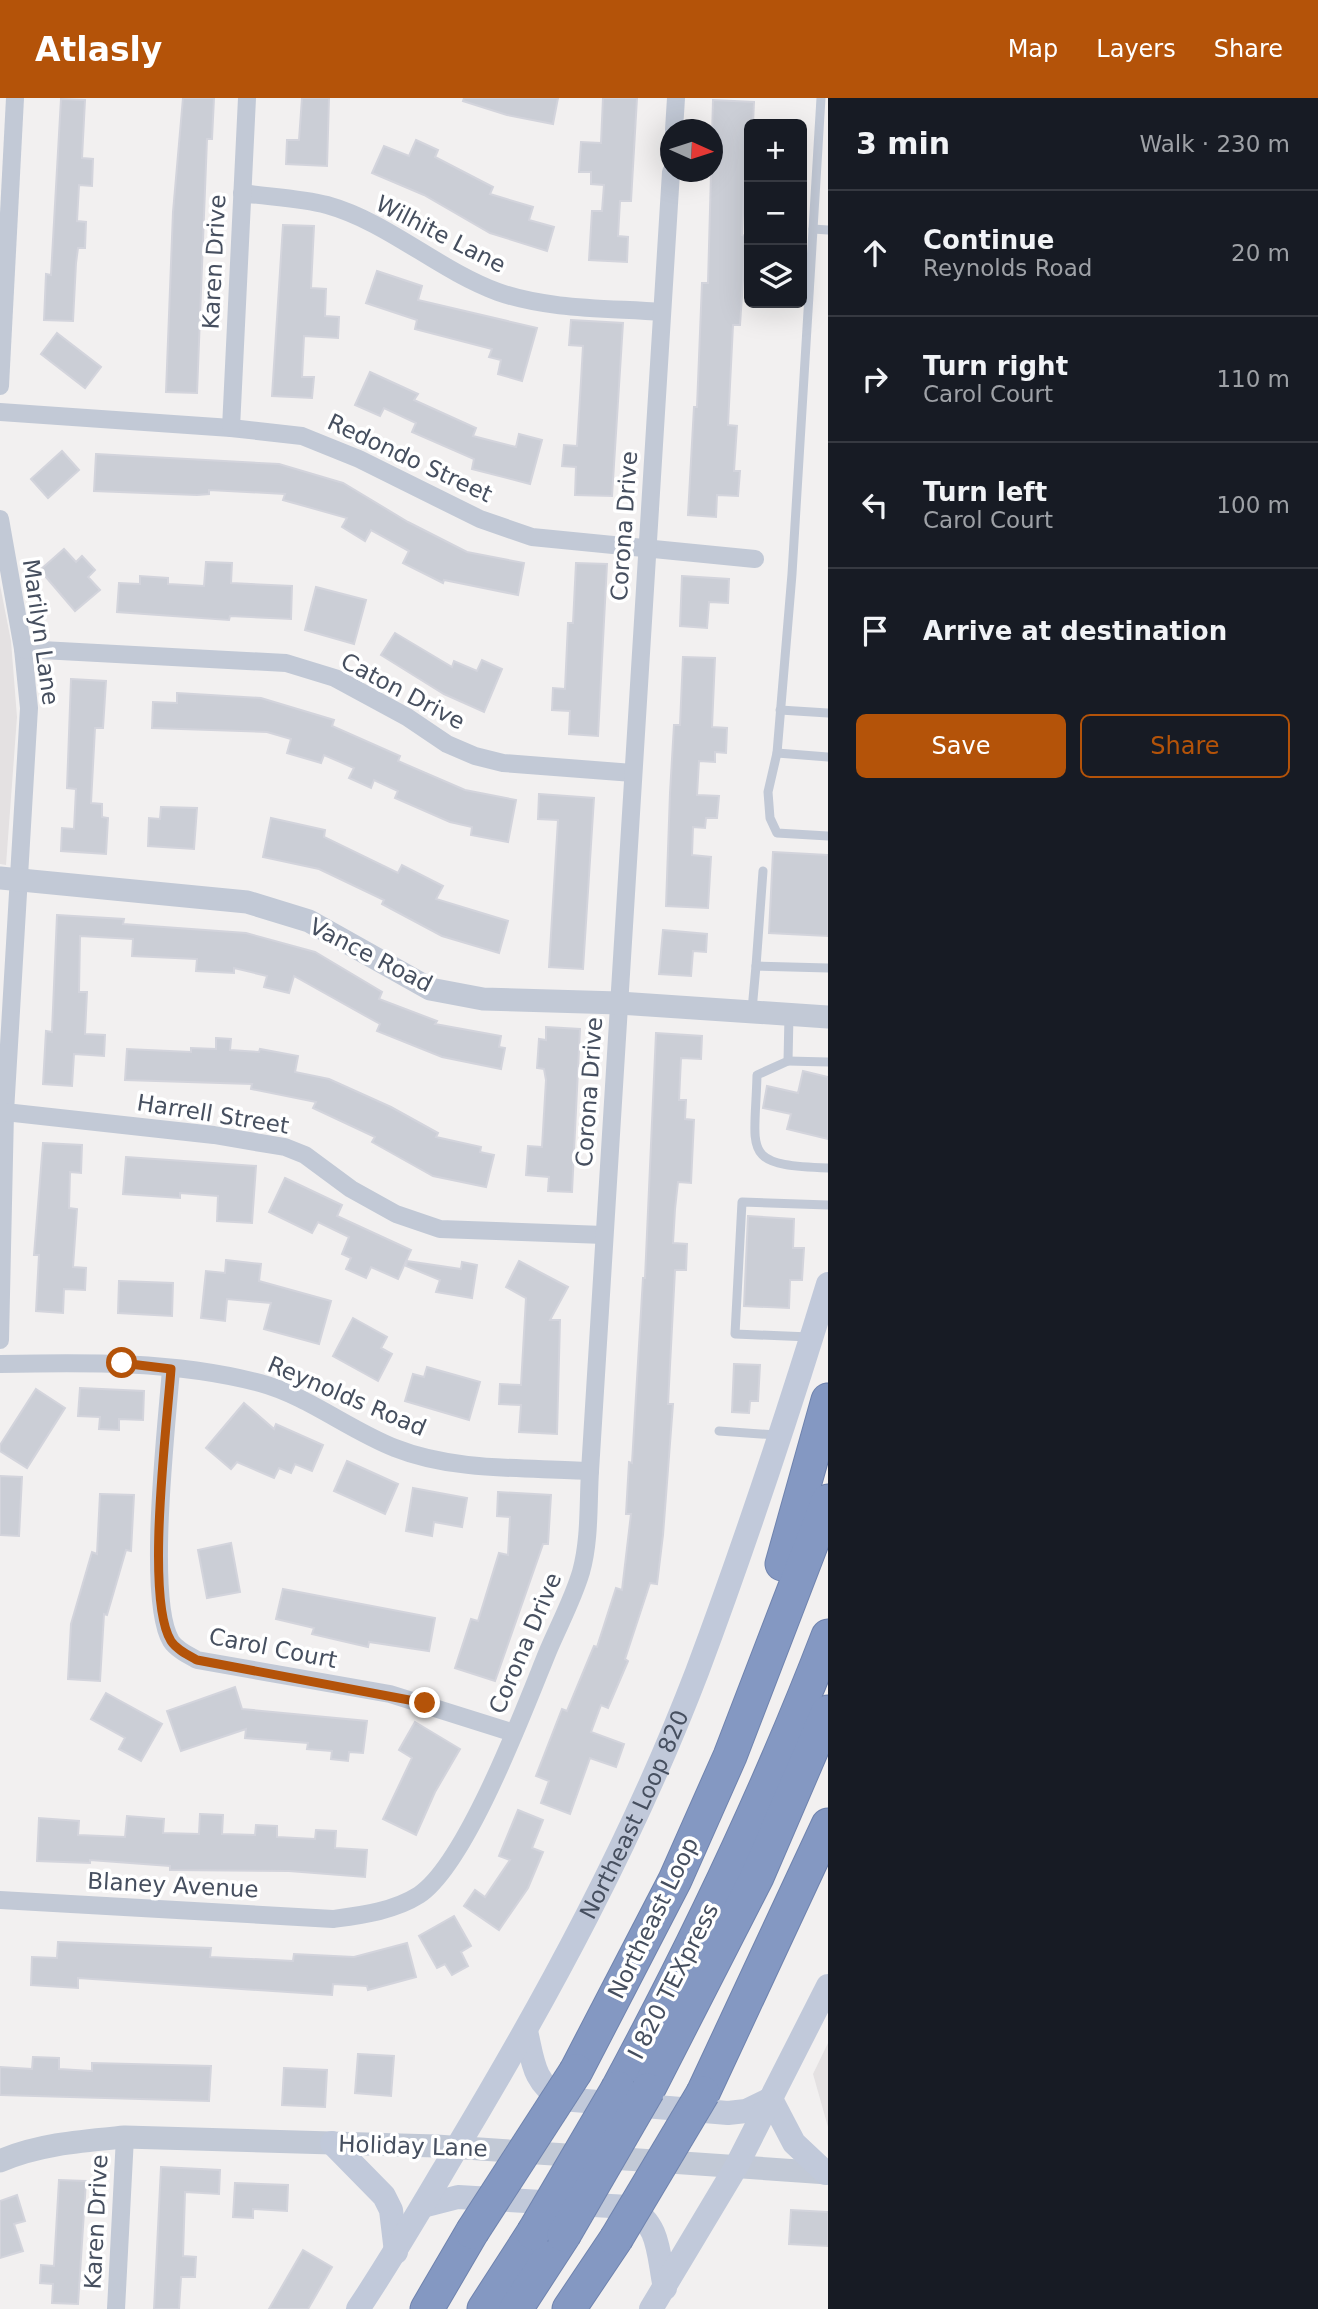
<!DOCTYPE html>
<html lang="en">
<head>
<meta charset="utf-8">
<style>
  body { margin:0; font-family:"DejaVu Sans",sans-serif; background:#20242c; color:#f1f3f6 }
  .controls { position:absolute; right:21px; top:21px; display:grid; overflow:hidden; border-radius:10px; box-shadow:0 7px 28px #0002 }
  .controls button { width:63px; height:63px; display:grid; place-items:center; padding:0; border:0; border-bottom:2px solid #363941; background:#171b24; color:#f1f3f6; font:35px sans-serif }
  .compass { position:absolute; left:660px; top:21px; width:63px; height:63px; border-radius:50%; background:#171b24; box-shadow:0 7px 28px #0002; rotate:93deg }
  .stop { position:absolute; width:21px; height:21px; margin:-16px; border:5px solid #b45309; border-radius:50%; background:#fff }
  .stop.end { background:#b45309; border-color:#fff; box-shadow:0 2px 7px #0008 }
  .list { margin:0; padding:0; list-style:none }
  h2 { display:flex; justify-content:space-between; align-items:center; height:91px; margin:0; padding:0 28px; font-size:30px }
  h2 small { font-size:23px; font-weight:400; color:#9ea1a6 }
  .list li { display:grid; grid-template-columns:46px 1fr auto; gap:21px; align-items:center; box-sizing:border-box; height:126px; padding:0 28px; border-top:2px solid #363941 }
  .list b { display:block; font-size:26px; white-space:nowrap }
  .list p { margin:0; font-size:23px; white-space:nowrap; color:#9ea1a6 }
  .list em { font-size:23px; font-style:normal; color:#9ea1a6 }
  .actions { display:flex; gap:14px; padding:21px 28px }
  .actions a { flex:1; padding:16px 0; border:2px solid #b45309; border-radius:10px; text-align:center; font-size:24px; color:#b45309 }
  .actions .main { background:#b45309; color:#fff }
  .icon { flex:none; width:38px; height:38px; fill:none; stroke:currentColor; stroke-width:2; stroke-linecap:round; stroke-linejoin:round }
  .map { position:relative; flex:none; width:828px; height:2211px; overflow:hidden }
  header { display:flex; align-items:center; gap:42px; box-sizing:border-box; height:98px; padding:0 35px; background:#b45309; color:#fff }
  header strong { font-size:33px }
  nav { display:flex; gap:38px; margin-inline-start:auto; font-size:24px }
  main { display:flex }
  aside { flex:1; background:#171b24 }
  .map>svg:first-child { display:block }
  .education { fill:#e4e1e2 }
  .building { fill:#cbced6; stroke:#d3d4dc; stroke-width:2 }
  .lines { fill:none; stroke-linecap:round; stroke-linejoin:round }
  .motorway-casing { stroke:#6f83ae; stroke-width:35 }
  .service { stroke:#c2c9d6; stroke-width:9 }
  .minor { stroke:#c2c9d6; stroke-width:18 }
  .tertiary { stroke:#c2c9d6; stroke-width:23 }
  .secondary { stroke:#c1c9da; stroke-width:24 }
  .motorway { stroke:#8498c2; stroke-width:33 }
  .motorway-bridge-casing { stroke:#6f83ae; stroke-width:35; stroke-linecap:butt }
  .motorway-bridge { stroke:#8498c2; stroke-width:33 }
  .route { stroke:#b45309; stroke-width:9 }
  .labels { text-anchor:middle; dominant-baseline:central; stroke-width:7; stroke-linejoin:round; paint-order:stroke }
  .street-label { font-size:23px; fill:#464f5f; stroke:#fff }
</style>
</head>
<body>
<header>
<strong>Atlasly</strong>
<nav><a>Map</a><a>Layers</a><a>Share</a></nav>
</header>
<main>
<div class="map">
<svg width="828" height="2211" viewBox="0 0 828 2211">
  <rect width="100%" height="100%" fill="#f2f0f0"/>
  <g class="education">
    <path d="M0,487l11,56 6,76 -11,148 -6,-1z"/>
    <path d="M828,1945v84l-15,-53z"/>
  </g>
  <g class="building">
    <path d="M183,0h31l-2,41h-5l-10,254 -31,-1 7,-180z"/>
    <path d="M302,0h27l-2,68 -41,-2 1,-24h12z"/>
    <path d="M464,0h94l-5,26 -46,-9 -44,-14z"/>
    <path d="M603,0h34l-6,103h-11l-2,35 10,1 -1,25 -38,-2 3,-49h10l2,-26 -13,-1v-12h-12l2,-30 20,1z"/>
    <path d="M61,1l24,1 -3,58 11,1 -1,27 -13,-1 -2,36 9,1 -1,26h-7l-2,15 -3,58 -29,-1 2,-46 5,1z"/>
    <path d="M713,2l41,2 -1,22h-4v26h-3l-4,85 4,1 -6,89h-7l-5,100 9,1 -3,45h6l-2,25 -21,-1 -1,22 -28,-2 6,-108h3l5,-124h6z"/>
    <path d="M416,42l22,10 -3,7 58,30 -3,7 43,13 -4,13 25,7 -7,24 -57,-18 -66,-38 -52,-22 12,-27 25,10z"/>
    <path d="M283,127l31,1 -3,62 15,1 -1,27 14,1 -1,21 -34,-2 -2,41h12l-2,21 -40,-2z"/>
    <path d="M377,173l45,15 -4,14 119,28 -15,53 -24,-7 3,-14 -12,-3 3,-8 -77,-20 2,-9 -51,-17z"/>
    <path d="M571,222l52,3 -11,173 -37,-1 1,-28 -14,-1 2,-21 13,1 4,-65 2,-35 -14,-1z"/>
    <path d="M57,235l44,34 -16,21 -44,-34z"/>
    <path d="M370,274l48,22 -4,6 62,28 -3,8 43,11 3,-13 23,6 -12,44 -58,-15 2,-10 -62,-27 4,-9 -32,-15 -4,8 -25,-11z"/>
    <path d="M62,353l17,19 -31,28 -17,-19z"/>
    <path d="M96,356l183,10 64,19 65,39 59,30 57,11 -6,32 -74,-15 -1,3 -40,-20 6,-12 -38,-21 -6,11 -23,-14 5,-9 -64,-18 2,-6 -76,-4v4l-12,1 -103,-4z"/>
    <path d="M64,451l12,13 6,-6 13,14 -7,7 12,13 -25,21 -35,-41z"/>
    <path d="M206,464l26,1 -1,20 61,3 -1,33 -61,-3 -1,4 -112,-8 2,-29 21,1v-8l28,2v6l36,2z"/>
    <path d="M576,465l31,1 -9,172 -29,-2 1,-23 -18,-1 1,-22 12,1 3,-66h5z"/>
    <path d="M682,478l47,3 -1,24 -19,-1 -2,26 -27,-2z"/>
    <path d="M316,489l50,13 -12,44 -49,-14z"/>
    <path d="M395,535l57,34 2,-6 23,10 5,-11 20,9 -18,43 -40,-18 -63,-39z"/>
    <path d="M683,559l32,1 -3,69 15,1 -1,25 -11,-1v10l-16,-1 -2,34 22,1 -2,22h-11l-1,10 -12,-1 -1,28 19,2 -3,51 -42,-2 4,-113 4,-68h6z"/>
    <path d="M71,581l35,2 -3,47h-8l-4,75 11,1v13l6,1 -2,36 -45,-3 1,-23 12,1 2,-40 -9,-1z"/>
    <path d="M177,595l84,5 73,22 -2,6 68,30 -2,5 67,29 51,10 -8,42 -37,-7 1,-8 -22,-5 -55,-24 3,-7 -24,-11 -3,8 -22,-10 5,-10 -30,-13 -3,8 -34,-10 4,-14 -24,-7 -115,-4 1,-26 24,1z"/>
    <path d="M539,696l55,4 -11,171 -34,-2 9,-147 -20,-1z"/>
    <path d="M161,709l36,1 -3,41 -46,-3 1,-28 11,1z"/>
    <path d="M271,720l54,12 -1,7 74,36 4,-8 41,21 -7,13 72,22 -9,32 -57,-17 -60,-32 2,-4 -65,-31 -56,-12z"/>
    <path d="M773,754l55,3v81l-59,-3z"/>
    <path d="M57,817l67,4 -1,5 123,9 69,19 67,40 -3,7 58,22 -2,3 66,12 -2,11 6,1 -4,21 -59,-12 -65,-26 3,-7 -86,-48 -5,17 -25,-6 3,-11 -33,-8v5l-38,-2 1,-12 -65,-3 1,-17 -53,-3 -1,56h8l-2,42 20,1 -1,21 -30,-2 -2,32 -29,-2 3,-53 6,1z"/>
    <path d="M663,832l44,4 -1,18 -13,-1 -2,25 -32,-2z"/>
    <path d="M546,929l34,2 -8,163 -24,-1 1,-14 -23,-2 2,-29 14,1 4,-67 -2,-11 -7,-1 2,-29 7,1z"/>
    <path d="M656,935l46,3 -1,23 -20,-1 -2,42h7l-1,19 9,1 -3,63 -13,-1 -3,27 -2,34 14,1 -1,26h-11l-7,134h5l-10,131 -6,49 -7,-1 -25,76 3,2 -20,47 -7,-3 -10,27 33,12 -8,23 -26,-9 -20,56 -29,-11 8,-22 -13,-5 26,-67 5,2 27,-65 3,1 19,-59 6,2 9,-76h-5l3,-52 3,1 11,-185h2z"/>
    <path d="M216,940l15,1 -1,11 29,2 1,-3 38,7 -3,16 34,7 62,28 47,26 -2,4 45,10 -1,5 14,3 -8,32 -53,-11 -61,-34 3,-5 -62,-29 3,-6 -65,-13 1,-5 -127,-4 2,-31 64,3v-4l25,1z"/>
    <path d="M803,973l25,6v62l-41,-10 4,-15 -28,-6 4,-22 31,7z"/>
    <path d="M43,1045l39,2 -1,28 -11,-1 -1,36 8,1 -4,58 13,1 -1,22 -21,-1 -1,24 -27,-2 3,-56h-5z"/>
    <path d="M126,1059l130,9 -4,57 -35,-2 1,-25 -38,-3v5l-57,-4z"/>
    <path d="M285,1080l57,27 -5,11 74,34 -13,29 -27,-12 -5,11 -20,-9 5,-11 -9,-4 7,-17 -31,-15 -6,11 -43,-21z"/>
    <path d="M748,1118l46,3 -1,29h11l-2,32h-12l-1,28 -45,-2z"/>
    <path d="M226,1162l35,4 -2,17 72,20 -12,43 -55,-15 7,-26 -44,-4 -2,22 -24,-3 5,-47 19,2z"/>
    <path d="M407,1163l54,8 1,-7 15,3 -5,33 -36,-6 4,-12 -34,-14z"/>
    <path d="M519,1163l49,26 -18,33h10l-3,114 -38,-2 2,-27 -22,-1 1,-20 21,1 5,-87 -20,-11z"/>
    <path d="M119,1183l54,2 -1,33 -54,-3z"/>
    <path d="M353,1220l34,19 -6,11 11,6 -14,27 -45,-25z"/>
    <path d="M734,1266l26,1 -2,36h-8l-1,12 -17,-1z"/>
    <path d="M427,1269l53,15 -11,38 -64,-19 8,-27 11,3z"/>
    <path d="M80,1290l64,3 -1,29 -24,-1v11l-20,-1 1,-12 -22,-1z"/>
    <path d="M36,1291l29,19 -38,60 -27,-17v-6z"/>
    <path d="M244,1305l30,26 2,-5 47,21 -11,26 -17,-7 -4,9 -12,-5 -5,10 -37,-16 -6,7 -25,-21z"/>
    <path d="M347,1363l51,23 -13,30 -51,-23z"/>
    <path d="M0,1378l22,1 -3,59 -19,-1z"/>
    <path d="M413,1390l54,10 -5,29 -28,-5 -2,14 -26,-5z"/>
    <path d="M498,1394l53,3 -3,49h-5l-48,137 -40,-13 16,-49 7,2 21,-68 9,2 2,-38 -13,-1z"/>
    <path d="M100,1396l34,1 -3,56 -5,-1 -19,65 -3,-1 -4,67 -32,-2 3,-55 21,-72 5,2z"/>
    <path d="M231,1445l9,49 -33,6 -9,-48z"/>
    <path d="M283,1491l152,29 -6,33 -60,-9 -1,5 -56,-13 2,-6 -38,-9z"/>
    <path d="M235,1589l7,22 125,12 -4,32 -14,-1 -1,9 -17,-2 1,-8 -25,-2 1,-6 -63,-5 1,-9 -65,22 -14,-40z"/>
    <path d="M106,1595l56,31 -21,37 -22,-12 6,-11 -34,-19z"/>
    <path d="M415,1624l45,27 -25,43 -19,43 -33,-16 29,-61 -13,-8z"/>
    <path d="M518,1712l25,10 -11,28 11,4 -15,36 -29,42 -35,-24 11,-16 10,7 25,-37 -11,-4z"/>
    <path d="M200,1716l23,1 -1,19 33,1 1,-10 21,1v11l38,2 1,-9 20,1 -1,17 32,2 -2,27 -76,-6 -119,-1v-4l-80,-6v3l-53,-2 2,-43 40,3 -1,14 47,2 2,-21 37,3 -1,14 36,1z"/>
    <path d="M454,1818l17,30 -10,6 7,14 -16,9 -7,-11 -8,4 -18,-32z"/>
    <path d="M58,1844l153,6 -1,9 83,4 1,-7 60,3 53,-14 9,34 -48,13 -1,-4 -34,-2 -1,11 -254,-17v10l-47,-3 1,-28 25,1z"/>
    <path d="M358,1956l36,2 -3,40 -36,-3z"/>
    <path d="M33,1959l26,1v11l33,2v-8l119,3 -2,35 -209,-6v-28l32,2z"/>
    <path d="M284,1970l43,2 -2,37 -43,-2z"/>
    <path d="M161,2069l59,3 -1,24 -34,-2 -2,64 13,1 -1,20h-14l-2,32h-25z"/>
    <path d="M59,2082l27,1 -8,123 -26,-1 1,-19 -13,-1 1,-18 13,1z"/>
    <path d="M235,2085l53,2 -1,26 -34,-2v9l-20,-1z"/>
    <path d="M17,2097l8,26 -11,3 9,27 -23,7v-57z"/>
    <path d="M791,2112l37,2v34l-39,-2z"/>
    <path d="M303,2152l29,17 -24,42h-39z"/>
  </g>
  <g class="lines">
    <defs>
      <g id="motorway">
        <path d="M782,1466l46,-164"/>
        <path d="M576,1973l99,-191 55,-124 98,-255"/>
        <path d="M618,1990c79,-147 150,-296 210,-452"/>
        <path d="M648,1992l109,-213 71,-165"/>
        <path d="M703,1995l125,-268"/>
        <path d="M427,2211l45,-77"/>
        <path d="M484,2211l49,-76"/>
        <path d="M516,2211l48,-74"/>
        <path d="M569,2211l47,-70"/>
      </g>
    </defs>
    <use href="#motorway" class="motorway-casing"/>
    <g class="service">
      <path d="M821,0l-29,476 -15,179 -9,39 2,26 7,15 51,3"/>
      <path d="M813,131l15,1"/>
      <path d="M780,612l48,3"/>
      <path d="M777,655l51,4"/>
      <path d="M756,868l7,-95"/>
      <path d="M752,912l4,-44 72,2"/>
      <path d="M789,918l-1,45 -31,14c-2,79 -17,90 71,93"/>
      <path d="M788,963l40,1"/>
      <path d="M810,1239l-75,-3 7,-132 86,3"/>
      <path d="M719,1333l57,4"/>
    </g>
    <g class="minor">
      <path d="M674,32l2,-32"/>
      <path d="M242,95c28,4 58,5 85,12 61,17 111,65 171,87 51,18 111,16 164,20"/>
      <path d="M0,288l15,-288"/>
      <path d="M0,314l231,16 71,8 57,23 121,60 52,18 223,22"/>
      <path d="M231,330l16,-330"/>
      <path d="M0,421l23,130 6,59 -24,404 -5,228"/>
      <path d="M23,551l263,14 49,15 72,39 40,27 28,12 28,7 130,10"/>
      <path d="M5,1014l209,23 71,12 20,8 46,34 45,25 44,15 164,6"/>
      <path d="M0,1266c86,-2 176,-3 260,19 48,13 89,47 135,65 60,24 131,19 195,23"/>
      <path d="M171,1271c-4,55 -25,230 0,272 5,8 17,14 26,19l193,34 124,39"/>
      <path d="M0,1802l333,19c29,-4 61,-8 86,-24 48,-32 106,-188 129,-244 11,-26 25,-52 33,-79 9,-32 7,-68 9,-101l81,-1299"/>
      <path d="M116,2211l9,-172"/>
    </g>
    <g class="tertiary">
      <path d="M0,780l247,24 62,19 121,68 53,10 136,4 209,14"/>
      <path d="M0,2063c39,-17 83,-20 125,-24l311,9 392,27"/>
    </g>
    <g class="secondary">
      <path d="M526,1933c7,30 7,52 36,68l166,14 18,-2 25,-12 23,44 32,30"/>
      <path d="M332,2045l52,53 7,14 5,42"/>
      <path d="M423,2108l35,-9 170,10c33,16 30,49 37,81"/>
      <path id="s1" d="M358,2211c35,-52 66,-106 98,-160 92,-153 177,-310 241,-477 48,-128 91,-258 131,-388"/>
      <path d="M651,2211l85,-142 92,-181"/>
    </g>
    <use href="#motorway" class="motorway"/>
    <defs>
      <g id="motorway-bridge">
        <path d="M472,2134l104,-161"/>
        <path d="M533,2135l85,-145"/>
        <path d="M564,2137l84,-145"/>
        <path d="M616,2141l87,-146"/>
      </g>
    </defs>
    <use href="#motorway-bridge" class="motorway-bridge-casing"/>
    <use href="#motorway-bridge" class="motorway-bridge"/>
  </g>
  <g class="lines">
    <path class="route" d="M122,1265l49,6c-4,56 -26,230 0,272 5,8 17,14 26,19l228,43"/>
  </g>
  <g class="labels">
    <g class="street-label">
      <text transform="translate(441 136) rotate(27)">Wilhite Lane</text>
      <text transform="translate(214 164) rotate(-87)">Karen Drive</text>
      <text transform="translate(410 360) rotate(25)">Redondo Street</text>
      <text transform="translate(624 428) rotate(-86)">Corona Drive</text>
      <text transform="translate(41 534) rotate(82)">Marilyn Lane</text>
      <text transform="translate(403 593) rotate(28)">Caton Drive</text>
      <text transform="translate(371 857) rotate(27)">Vance Road</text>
      <text transform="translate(589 994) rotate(-86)">Corona Drive</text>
      <text transform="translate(213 1016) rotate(9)">Harrell Street</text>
      <text transform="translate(347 1298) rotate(23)">Reynolds Road</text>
      <text transform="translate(525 1545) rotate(-67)">Corona Drive</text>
      <text transform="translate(273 1550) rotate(11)">Carol Court</text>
      <text stroke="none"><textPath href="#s1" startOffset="567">Northeast Loop 820</textPath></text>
      <text transform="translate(173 1787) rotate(3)">Blaney Avenue</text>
      <text transform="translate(653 1820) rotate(-64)">Northeast Loop</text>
      <text transform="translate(673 1883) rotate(-63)">I 820 TEXpress</text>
      <text transform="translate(413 2048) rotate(2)">Holiday Lane</text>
      <text transform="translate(96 2124) rotate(-87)">Karen Drive</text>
    </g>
  </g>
</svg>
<div class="controls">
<button>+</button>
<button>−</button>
<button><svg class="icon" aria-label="layers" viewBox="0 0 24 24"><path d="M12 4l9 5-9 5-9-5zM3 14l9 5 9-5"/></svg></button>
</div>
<svg class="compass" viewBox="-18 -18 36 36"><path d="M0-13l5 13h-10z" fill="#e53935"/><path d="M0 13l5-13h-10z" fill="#9ea1a6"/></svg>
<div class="stop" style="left:122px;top:1265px"></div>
<div class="stop end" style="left:425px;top:1605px"></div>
</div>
<aside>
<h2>3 min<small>Walk · 230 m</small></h2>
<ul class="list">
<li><svg class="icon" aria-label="ahead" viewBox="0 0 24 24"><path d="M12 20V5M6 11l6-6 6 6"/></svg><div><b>Continue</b><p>Reynolds Road</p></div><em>20 m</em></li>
<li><svg class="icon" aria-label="right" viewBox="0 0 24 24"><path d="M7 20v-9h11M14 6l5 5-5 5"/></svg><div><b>Turn right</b><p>Carol Court</p></div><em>110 m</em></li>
<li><svg class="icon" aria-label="left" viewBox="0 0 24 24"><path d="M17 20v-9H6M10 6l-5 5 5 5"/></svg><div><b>Turn left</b><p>Carol Court</p></div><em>100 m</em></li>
<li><svg class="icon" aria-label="arrive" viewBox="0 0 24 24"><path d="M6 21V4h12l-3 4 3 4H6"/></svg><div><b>Arrive at destination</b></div></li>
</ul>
<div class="actions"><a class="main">Save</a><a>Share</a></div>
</aside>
</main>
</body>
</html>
